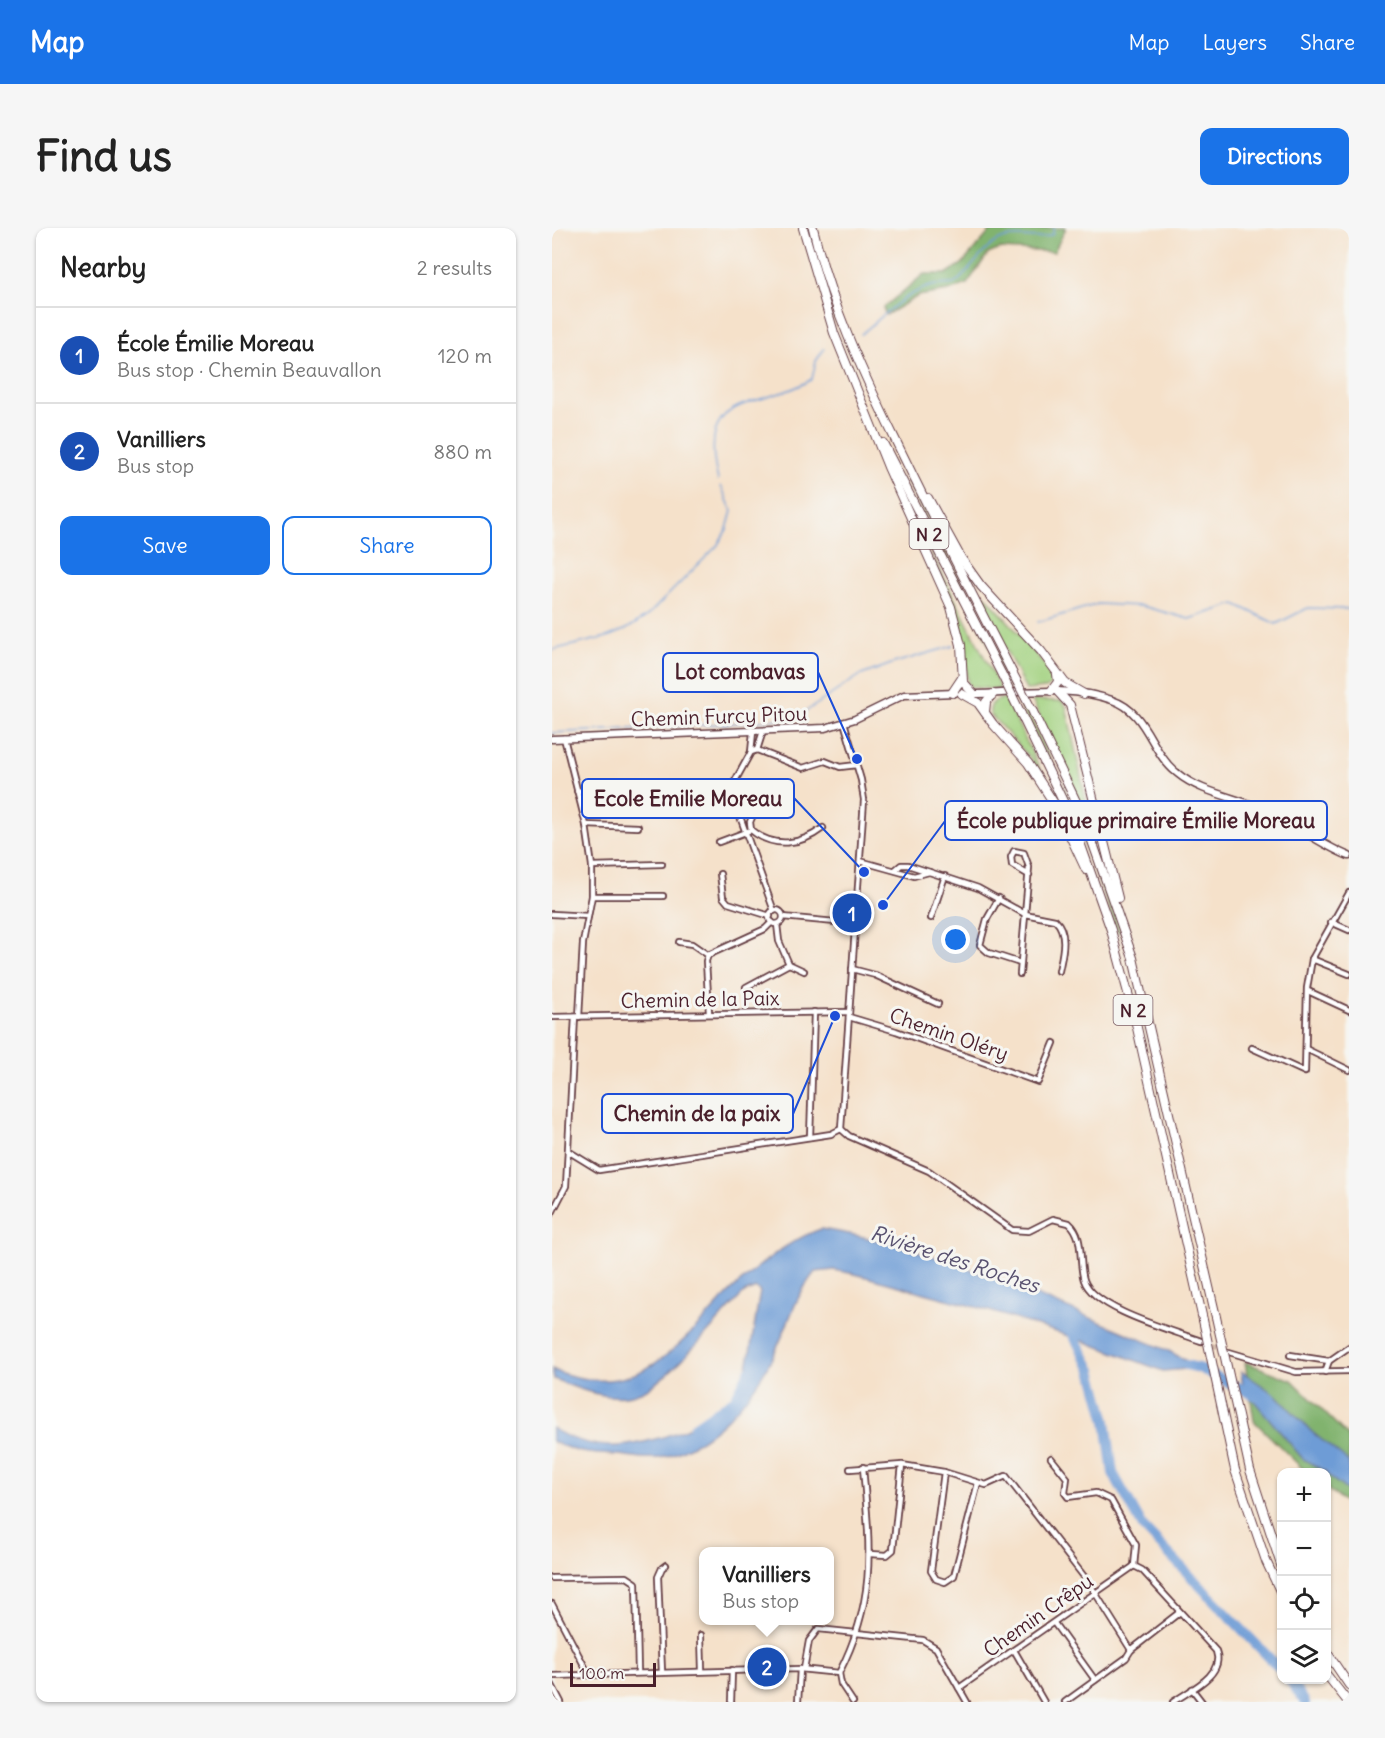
<!DOCTYPE html>
<html lang="en">
<head>
<meta charset="utf-8">
<style>
  body { margin:0; font-family:Delius,sans-serif; background:#f6f6f6; color:#222 }
  .controls { position:absolute; right:18px; bottom:18px; display:grid; overflow:hidden; border-radius:12px; box-shadow:0 2px 4px #0004 }
  .controls button { width:54px; height:54px; display:grid; place-items:center; padding:0; border:0; border-bottom:2px solid #e0e0e0; background:#fff; color:#222; font:30px sans-serif }
  .scale { position:absolute; left:18px; bottom:15px; width:86px; box-sizing:border-box; padding-left:6px; border:3px solid #4a1f2b; border-top:0; font-size:16px; line-height:21px; white-space:nowrap; color:#4a1f2b; -webkit-text-stroke:4px #f6f6f2; paint-order:stroke }
  .you { position:absolute; left:404px; top:712px; width:21px; height:21px; margin:-15px; border:4px solid #fff; border-radius:50%; background:#1a73e8; box-shadow:0 0 0 9px #1a73e833 }
  .badge { display:grid; place-items:center; width:39px; height:39px; border-radius:50%; background:#1a73e8; color:#fff; font-size:20px; font-weight:700 }
  .pin { position:absolute; translate:-50% -50%; border:3px solid #fff; box-shadow:0 2px 6px #0006 }
  .popup { position:absolute; left:147px; top:1319px; width:135px; height:78px; box-sizing:border-box; display:grid; place-content:center; border-radius:12px; background:#fff; filter:drop-shadow(0 2px 4px #0005); font-size:20px; white-space:nowrap; color:#767676 }
  .popup b { font-size:22px; color:#222 }
  .popup::after { content:''; position:absolute; left:50%; top:100%; margin-left:-12px; border:12px solid transparent; border-top-color:#fff }
  .list { margin:0; padding:0; list-style:none }
  h2 { display:flex; justify-content:space-between; align-items:center; height:78px; margin:0; padding:0 24px; font-size:26px }
  h2 small { font-size:20px; font-weight:400; color:#767676 }
  .list li { display:grid; grid-template-columns:39px 1fr auto; gap:18px; align-items:center; box-sizing:border-box; height:96px; padding:0 24px; border-top:2px solid #e0e0e0 }
  .list b { display:block; font-size:22px; white-space:nowrap }
  .list p { margin:0; font-size:20px; white-space:nowrap; color:#767676 }
  .list em { font-size:20px; font-style:normal; color:#767676 }
  .actions { display:flex; gap:12px; padding:18px 24px }
  .actions a { flex:1; padding:14px 0; border:2px solid #1a73e8; border-radius:12px; text-align:center; font-size:21px; color:#1a73e8 }
  .actions .main { background:#1a73e8; color:#fff }
  .icon { flex:none; width:33px; height:33px; fill:none; stroke:currentColor; stroke-width:2; stroke-linecap:round; stroke-linejoin:round }
  .map { position:relative; flex:none; width:797px; height:1474px; overflow:hidden; border-radius:12px }
  header { display:flex; align-items:center; gap:36px; box-sizing:border-box; height:84px; padding:0 30px; background:#1a73e8; color:#fff }
  header strong { font-size:28px }
  nav { display:flex; gap:33px; margin-inline-start:auto; font-size:21px }
  .intro { display:flex; align-items:center; justify-content:space-between; box-sizing:border-box; height:144px; padding:0 36px }
  h1 { margin:0; font-size:42px }
  .button { padding:15px 27px; border-radius:12px; background:#1a73e8; color:#fff; font-size:21px; font-weight:700 }
  main { display:flex; gap:36px; padding:0 36px }
  aside { flex:1; background:#fff; border-radius:12px; box-shadow:0 2px 4px #0004 }
  .map>svg:first-child { display:block }
  .green { fill:#a2d17f; stroke:#767855; stroke-width:1.5 }
  .forest { fill:#81b36e; stroke:#66694c; stroke-width:1.5 }
  .water { fill:#6e9cd6; stroke:#5c5e80; stroke-width:1.5 }
  .lines { fill:none; stroke-linecap:round; stroke-linejoin:round }
  .stream { stroke:#6e9cd6; stroke-width:1.5 }
  .river { stroke:#6e9cd6; stroke-width:10 }
  .minor-tunnel { stroke:#d3baaa; stroke-width:4.5; stroke-dasharray:4.5 2; stroke-linecap:butt }
  .minor-casing { stroke:#643c43; stroke-width:8 }
  .tertiary-casing { stroke:#643c43; stroke-width:9 }
  .trunk-casing { stroke:#643c43; stroke-width:10 }
  .minor { stroke:#fff; stroke-width:4.5 }
  .tertiary { stroke:#fff; stroke-width:6 }
  .trunk { stroke:#fff; stroke-width:8 }
  .trunk-bridge-casing { stroke:#643c43; stroke-width:10; stroke-linecap:butt }
  .trunk-bridge { stroke:#fff; stroke-width:8 }
  .labels { text-anchor:middle; dominant-baseline:central; stroke-width:6; stroke-linejoin:round; paint-order:stroke }
  .shield { fill:#f6f6f2; stroke:#7e6067; stroke-width:1.5 }
  .shield-label { font-size:18px; font-weight:bold; fill:#4a1f2b }
  .street-label { font-size:20px; fill:#4a1f2b; stroke:#f6f6f2 }
  .water-label { font-size:21px; font-style:italic; fill:#58516f; stroke:#f6f6f2 }
  .leader { fill:none; stroke:#1d4ed8; stroke-width:2 }
  .callout-dot { fill:#1d4ed8; stroke:#f6f6f2; stroke-width:2 }
  .callout { fill:#f6f6f2; stroke:#1d4ed8; stroke-width:2 }
  .callout-label { font-size:21px; text-anchor:middle; font-weight:bold; fill:#4a1f2b }
</style>
</head>
<body>
<header>
<strong>Map</strong>
<nav><a>Map</a><a>Layers</a><a>Share</a></nav>
</header>
<div class="intro"><h1>Find us</h1><a class="button">Directions</a></div>
<main>
<aside>
<h2>Nearby<small>2 results</small></h2>
<ul class="list">
<li><span class="badge" style="background:#1a4fb4">1</span><div><b>École Émilie Moreau</b><p>Bus stop · Chemin Beauvallon</p></div><em>120 m</em></li>
<li><span class="badge" style="background:#1a4fb4">2</span><div><b>Vanilliers</b><p>Bus stop</p></div><em>880 m</em></li>
</ul>
<div class="actions"><a class="main">Save</a><a>Share</a></div>
</aside>
<div class="map">
<svg width="797" height="1474" viewBox="0 0 797 1474">
  <rect width="100%" height="100%" fill="#f6f6f2"/>
  <filter id="ink" filterUnits="userSpaceOnUse"><feTurbulence type="fractalNoise" baseFrequency=".0167" numOctaves="2"/><feDisplacementMap in="SourceGraphic" scale="12" xChannelSelector="R" yChannelSelector="G"/><feConvolveMatrix kernelMatrix="1 2 1 2 8 2 1 2 1" color-interpolation-filters="sRGB"/></filter>
  <filter id="wash" filterUnits="userSpaceOnUse"><feTurbulence type="fractalNoise" baseFrequency=".008" numOctaves="4" result="noise"/><feDisplacementMap in="SourceGraphic" scale="24" xChannelSelector="R" yChannelSelector="G"/><feGaussianBlur stdDeviation="1.35" result="paint"/><feColorMatrix in="noise" values="0 0 0 0 0 0 0 0 0 0 0 0 0 0 0 0 0 1.4 0 .05"/><feComposite in="paint" operator="in"/></filter>
  <g filter="url(#wash)">
    <rect width="100%" height="100%" fill="#f5e1ca"/>
    <g class="green">
      <path d="M358,253l105,207 -4,1 -103,-207z"/>
      <path d="M378,322l71,140 -30,-3 -3,-3 -6,-53z"/>
      <path d="M422,358c7,3 81,87 81,96l-9,6 -20,2z"/>
      <path d="M453,470l47,95 -22,-35 -40,-44c-1,-11 5,-14 15,-16z"/>
      <path d="M469,470l63,132 37,102h-4c-27,-81 -61,-157 -100,-232z"/>
      <path d="M480,472l30,1 4,5 21,100 8,22 -3,1z"/>
    </g>
    <g class="forest">
      <path d="M441,0h73l-12,24 -54,-3 -12,5 -21,30 -18,7 -31,5 -32,19 -3,-7 41,-34h22l16,-10z"/>
      <path d="M693,1134l47,18 57,57v68l-22,-16 -1,-17h-20l-52,-51z"/>
    </g>
    <g class="water">
      <path d="M269,1001c121,18 235,76 348,122l30,17 -36,3 -85,-32 -91,-29 -132,-36 -21,-4 -19,2c-22,27 -27,56 -43,86 -22,42 -60,86 -108,99 -13,4 -33,-1 -46,-2 -30,-1 -39,-1 -66,-14v-13c16,11 41,18 61,18 35,0 108,-24 127,-55 8,-13 16,-79 20,-99l-4,-4 -12,5c-24,24 -76,90 -106,100 -25,10 -61,-4 -84,-14l-2,-10c9,5 20,7 30,9 66,15 108,-46 149,-87 25,-24 57,-51 90,-62z"/>
      <path d="M689,1143l35,24 36,37 37,30v30l-22,-17 -1,-3 -23,-13 -60,-71z"/>
    </g>
    <g class="lines">
      <g class="stream">
        <path d="M309,106c22,-17 42,-40 70,-48 8,-2 16,-1 23,-2 18,-13 28,-37 48,-45 17,-7 34,4 51,-5l1,-6"/>
        <path d="M166,252c-23,-92 41,-68 94,-101l4,-18 8,-12"/>
        <path d="M486,394l60,-18 44,2 47,13 46,-15 41,20 32,-16 41,1"/>
        <path d="M0,422l55,-13 20,-8 20,-13 70,-70 10,-17 5,-18 -11,-25"/>
        <path d="M0,505l187,-10 50,-5 16,-6 54,-36 35,-13 59,-17"/>
      </g>
      <g class="river">
        <path d="M518,1101l22,41 14,51 7,52 30,54 139,144"/>
        <path d="M634,1137l13,3 55,27"/>
        <path d="M142,1199l41,-28 14,-28"/>
        <path d="M737,1452l16,22"/>
      </g>
    </g>
  </g>
  <g filter="url(#ink)">
    <g class="lines">
      <path class="minor-tunnel" d="M649,1113l22,8"/>
      <defs>
        <g id="minor">
          <path d="M201,504l-2,20 -16,29 -1,19 40,111"/>
          <path d="M12,510l22,87 6,41v30l-9,47 -4,74"/>
          <path d="M205,522l6,-19"/>
          <path d="M199,524l6,-2 46,18 22,-7 15,6 17,-2"/>
          <path d="M25,563l63,-5"/>
          <path d="M34,597l52,2"/>
          <path d="M199,602c23,19 50,15 72,-2"/>
          <path d="M167,614l32,-12 -1,-8 14,-32"/>
          <path d="M308,633l54,15 15,-4"/>
          <path d="M40,638l70,-2"/>
          <path d="M343,642l6,-5h7l70,23 47,26 30,6c14,13 7,36 4,51"/>
          <path d="M168,646l3,23 5,6 42,13"/>
          <path d="M40,668h71"/>
          <path d="M447,670l-12,21 -7,26 9,8 31,10"/>
          <circle cx="224" cy="689" r="7"/>
          <path d="M0,686l36,2"/>
          <path d="M231,689l73,7"/>
          <path d="M379,690l14,-42"/>
          <path d="M779,694l18,8"/>
          <path d="M225,696l2,17 10,23 15,7"/>
          <path d="M127,714l13,2 16,11 -2,6 3,52"/>
          <path d="M156,727l57,-26 7,-7"/>
          <path d="M760,731l37,15"/>
          <path d="M300,741l23,6 63,29"/>
          <path d="M468,746l9,-107 -5,-14 -10,-2 -3,6 1,8 17,10"/>
          <path d="M194,759l43,-23"/>
          <path d="M756,763l41,19"/>
          <path d="M0,789l297,-5"/>
          <path d="M297,789l47,14 142,51 16,-39"/>
          <path d="M700,820l53,24 2,-84 5,-29 37,-66"/>
          <path d="M754,821l43,21"/>
          <path d="M289,901l8,7 80,35 83,59 17,1 24,-12 16,4c16,14 9,38 15,57 10,30 88,50 117,61"/>
          <path d="M289,901l23,-329 -3,-20 -17,-58"/>
          <path d="M258,909l4,-125"/>
          <path d="M16,923l31,19 232,-36 10,-5"/>
          <path d="M0,985l14,-27 9,-169"/>
          <path d="M677,1124l67,20 53,-1"/>
          <path d="M738,1127l39,6"/>
          <path d="M773,1144l4,-11 20,-14"/>
          <path d="M499,1230l16,20 -2,15 3,4 28,-4 15,7 25,45 -2,21"/>
          <path d="M298,1241l52,-4 42,7 42,13 20,-9 83,107 42,67"/>
          <path d="M392,1244l-13,99 5,8 9,3 9,-6 24,-93"/>
          <path d="M318,1326l17,1 6,-5 9,-85"/>
          <path d="M582,1338l8,4 74,81c9,24 -26,39 -43,51"/>
          <path d="M0,1350l75,-1 9,6 2,89"/>
          <path d="M0,1376l36,69"/>
          <path d="M502,1395l41,57"/>
          <path d="M149,1407l1,35"/>
          <path d="M462,1422l30,52"/>
          <path d="M252,1441l5,-28 9,-12 105,11 13,8 31,54"/>
          <path d="M110,1444l-4,-95 4,-9 4,-3"/>
          <path d="M287,1445c38,-74 31,-125 24,-206"/>
          <path d="M287,1445l2,11 12,18"/>
          <path d="M0,1448l248,-7 39,4"/>
          <path d="M0,1457l9,17"/>
          <path d="M407,1460l175,-122"/>
          <path d="M640,1461l10,13"/>
          <path d="M179,1474l1,-32"/>
          <path d="M246,1474l2,-33"/>
          <path d="M513,1474l61,-44 5,-8 49,-38"/>
        </g>
        <g id="tertiary">
          <path d="M419,466c45,0 97,-10 141,6 36,12 38,52 65,73 24,20 59,24 88,37 29,13 54,34 84,46"/>
          <path d="M0,511l273,-11 30,-9 49,-24 51,-2"/>
        </g>
        <g id="trunk">
          <path d="M251,0l31,105 54,134 63,140 10,38 2,37 11,12"/>
          <path d="M261,0c18,76 47,139 81,209 38,78 77,156 117,233"/>
          <path d="M331,215l119,232"/>
          <path d="M376,270l33,60 20,28 60,65 24,32 19,11"/>
          <path d="M499,463l7,-9 -1,-8"/>
          <path d="M506,464l12,13 48,193"/>
          <path d="M400,465l10,-15"/>
          <path d="M410,466l16,9 15,21 35,39 29,45 29,62"/>
          <path d="M433,484l1,-10 7,-8"/>
          <path d="M481,484l51,106 49,140 83,359"/>
          <path d="M469,486l51,106 39,110 24,89 68,301"/>
          <path d="M683,1242l31,91 16,34"/>
          <path d="M698,1242l32,98"/>
          <path d="M774,1423l23,34"/>
          <path d="M774,1446l22,28"/>
        </g>
      </defs>
      <use href="#minor" class="minor-casing"/>
      <use href="#tertiary" class="tertiary-casing"/>
      <use href="#trunk" class="trunk-casing"/>
      <use href="#minor" class="minor"/>
      <use href="#tertiary" class="tertiary"/>
      <use href="#trunk" class="trunk"/>
      <defs>
        <g id="trunk-bridge">
          <path d="M459,442l22,42"/>
          <path d="M450,447l19,39"/>
          <path d="M664,1089l34,153"/>
          <path d="M651,1092l32,150"/>
        </g>
      </defs>
      <use href="#trunk-bridge" class="trunk-bridge-casing"/>
      <use href="#trunk-bridge" class="trunk-bridge"/>
    </g>
  </g>
  <g class="labels">
    <g class="shield">
      <rect x="357.5" y="291" width="39" height="30" rx="4.5"/>
      <rect x="561.5" y="767" width="39" height="30" rx="4.5"/>
    </g>
    <g class="shield-label">
      <text x="377" y="306">N 2</text>
      <text x="581" y="782">N 2</text>
    </g>
    <g class="street-label">
      <text transform="translate(167 488) rotate(-2)">Chemin Furcy Pitou</text>
      <text transform="translate(148 771) rotate(-1)">Chemin de la Paix</text>
      <text transform="translate(397 806) rotate(19)">Chemin Oléry</text>
      <text transform="translate(486 1387) rotate(-35)">Chemin Crêpu</text>
    </g>
    <g class="water-label">
      <text transform="translate(403 1031) rotate(18)">Rivière des Roches</text>
    </g>
  </g>
  <path class="leader" d="M305 531L266 444M312 644L242 570M331 677L393 593M283 788L241 886"/>
  <g class="callout-dot">
    <circle cx="305" cy="531" r="6"/>
    <circle cx="312" cy="644" r="6"/>
    <circle cx="331" cy="677" r="6"/>
    <circle cx="283" cy="788" r="6"/>
  </g>
  <g class="callout">
    <rect x="111" y="425" width="155" height="39" rx="6"/>
    <rect x="30" y="551" width="212" height="39" rx="6"/>
    <rect x="393" y="573" width="382" height="39" rx="6"/>
    <rect x="50" y="866" width="191" height="39" rx="6"/>
  </g>
  <g class="callout-label">
    <text x="188" y="451">Lot combavas</text>
    <text x="136" y="578">Ecole Emilie Moreau</text>
    <text x="584" y="600">École publique primaire Émilie Moreau</text>
    <text x="145" y="893">Chemin de la paix</text>
  </g>
</svg>
<div class="controls">
<button>+</button>
<button>−</button>
<button><svg class="icon" aria-label="locate" viewBox="0 0 24 24"><circle cx="12" cy="12" r="6"/><path d="M12 2v4M12 18v4M2 12h4M18 12h4"/></svg></button>
<button><svg class="icon" aria-label="layers" viewBox="0 0 24 24"><path d="M12 4l9 5-9 5-9-5zM3 14l9 5 9-5"/></svg></button>
</div>
<div class="scale">100 m</div>
<div class="you"></div>
<div class="pin badge" style="left:300px;top:685px;background:#1a4fb4">1</div>
<div class="pin badge" style="left:215px;top:1439px;background:#1a4fb4">2</div>
<div class="popup"><b>Vanilliers</b>Bus stop</div>
</div>
</main>
</body>
</html>
